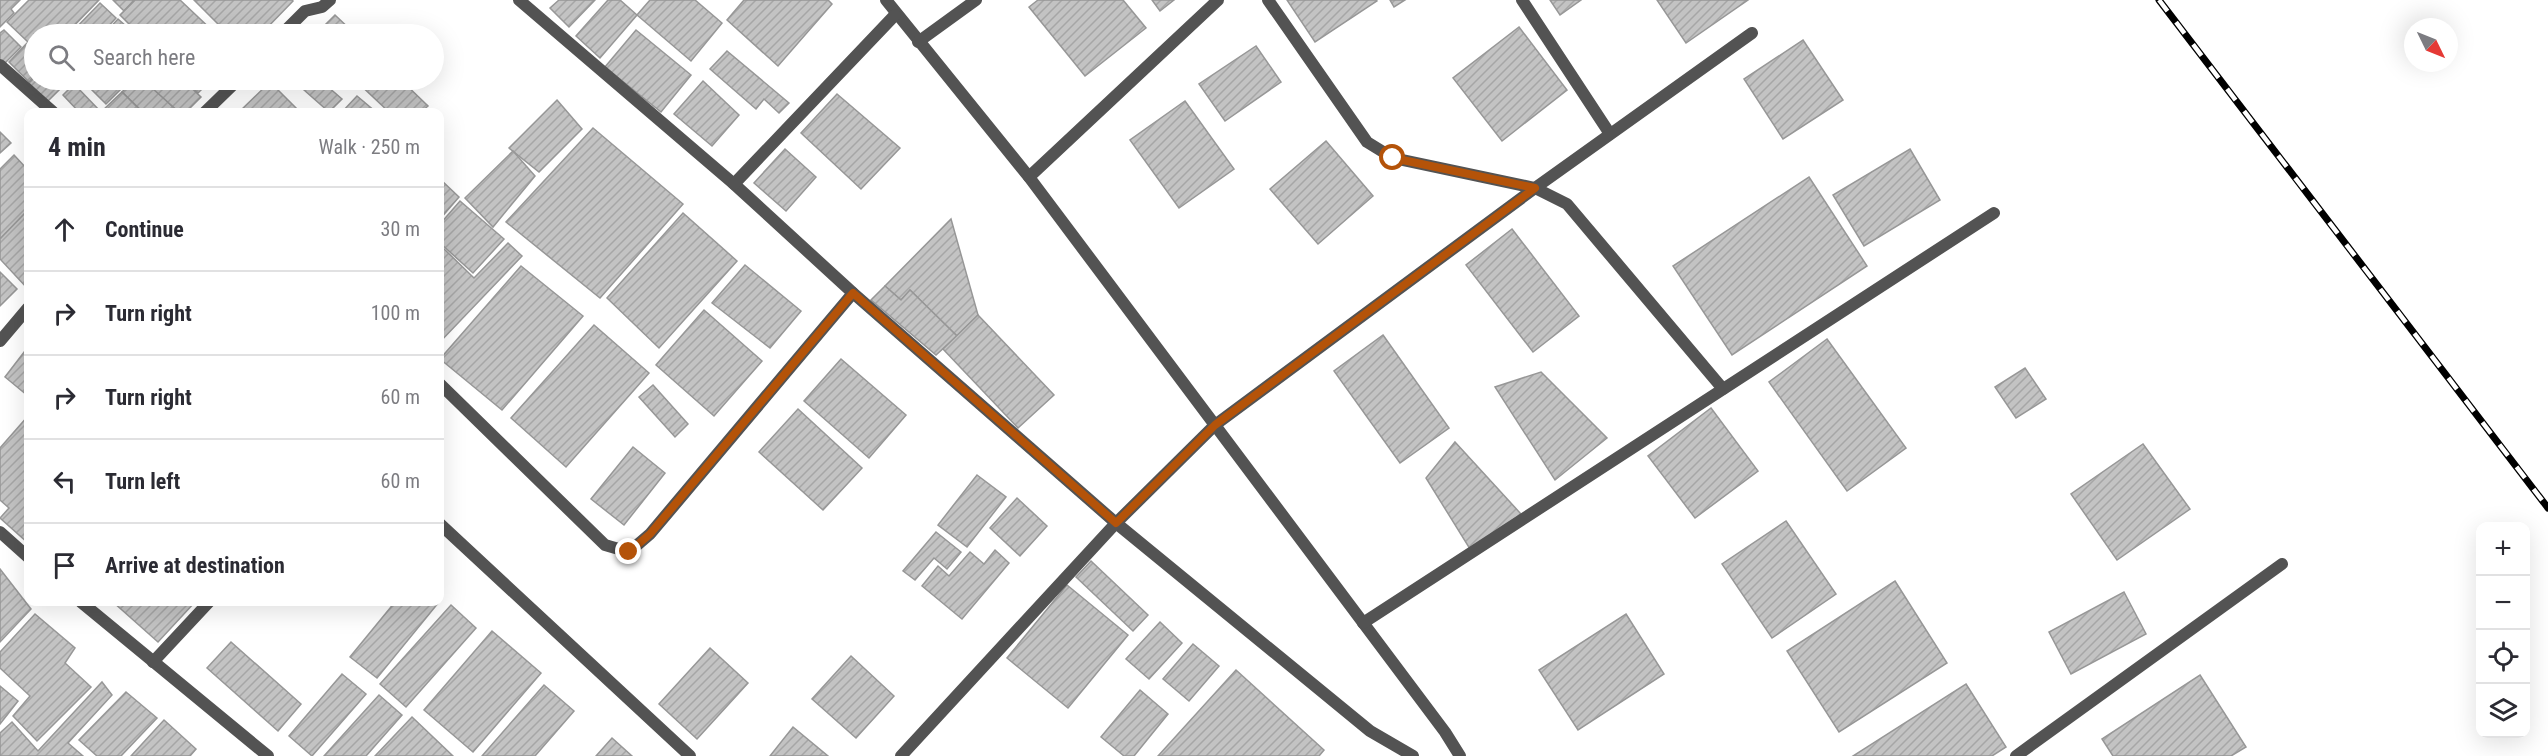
<!DOCTYPE html>
<html lang="en">
<head>
<meta charset="utf-8">
<style>
  body { margin:0; font-family:"Roboto Condensed",sans-serif; background:#f2f2f3; color:#2b2b33 }
  .controls { position:absolute; right:18px; bottom:18px; display:grid; overflow:hidden; border-radius:12px; box-shadow:0 6px 24px #0002 }
  .controls button { width:54px; height:54px; display:grid; place-items:center; padding:0; border:0; border-bottom:2px solid #e1e1e2; background:#fff; color:#2b2b33; font:30px sans-serif }
  .compass { position:absolute; left:2404px; top:18px; width:54px; height:54px; border-radius:50%; background:#fff; box-shadow:0 6px 24px #0002; rotate:133deg }
  .stop { position:absolute; width:18px; height:18px; margin:-14px; border:4px solid #b45309; border-radius:50%; background:#fff }
  .stop.end { background:#b45309; border-color:#fff; box-shadow:0 2px 6px #0008 }
  .list { margin:0; padding:0; list-style:none }
  h2 { display:flex; justify-content:space-between; align-items:center; height:78px; margin:0; padding:0 24px; font-size:26px }
  h2 small { font-size:20px; font-weight:400; color:#7c7c81 }
  .list li { display:grid; grid-template-columns:39px 1fr auto; gap:18px; align-items:center; box-sizing:border-box; height:84px; padding:0 24px; border-top:2px solid #e1e1e2 }
  .list b { display:block; font-size:22px; white-space:nowrap }
  .list em { font-size:20px; font-style:normal; color:#7c7c81 }
  .icon { flex:none; width:33px; height:33px; fill:none; stroke:currentColor; stroke-width:2; stroke-linecap:round; stroke-linejoin:round }
  .map { position:relative; flex:none; width:2548px; height:756px; overflow:hidden }
  .search { position:absolute; background:#fff; box-shadow:0 6px 24px #0002; left:24px; top:24px; width:420px; height:66px; display:flex; align-items:center; gap:15px; box-sizing:border-box; padding:0 21px; border-radius:33px; color:#7c7c81; font-size:22px }
  .panel { position:absolute; background:#fff; box-shadow:0 6px 24px #0002; left:24px; top:108px; width:420px; height:498px; border-radius:12px }
  .map>svg:first-child { display:block }
  .building { fill:url(#building-hatch); stroke:#979797; stroke-width:1.5 }
  .lines { fill:none; stroke-linecap:round; stroke-linejoin:round }
  .street { stroke:#535353; stroke-width:12 }
  .rail-casing { stroke:#000; stroke-width:7 }
  .rail { stroke:#fff; stroke-width:4.5; stroke-dasharray:14; stroke-linecap:butt }
  .route { stroke:#b45309; stroke-width:8 }
</style>
</head>
<body>
<div class="map">
<svg width="2548" height="756" viewBox="0 0 2548 756">
  <defs>
    <pattern id="building-hatch" width="6" height="6" patternUnits="userSpaceOnUse" patternTransform="scale(1.5)"><rect width="6" height="6" fill="#c3c3c3"/><path d="M-1 1l2-2M0 6l6-6M5 7l2-2" fill="none" stroke="#a6a6a6"/></pattern>
  </defs>
  <rect width="100%" height="100%" fill="#fff"/>
  <g class="building">
    <path d="M0,0h20l-9,9 3,4 -14,14z"/>
    <path d="M29,0h70l-33,34h-32v42l-5,6 -20,-20 19,-20 -21,-20z"/>
    <path d="M113,0h21l-10,11z"/>
    <path d="M135,0h45l36,34h-77l-19,-19z"/>
    <path d="M194,0h98l1,1 -32,33h-33z"/>
    <path d="M559,0h36l-26,27 -19,-19z"/>
    <path d="M608,0h12l17,15 -37,43 -24,-22z"/>
    <path d="M650,0h45l27,23 -31,38 -54,-46z"/>
    <path d="M744,0h84l4,4 -54,62 -51,-46z"/>
    <path d="M1038,0h85l23,28 -61,48 -56,-69z"/>
    <path d="M1152,0h22l-14,11z"/>
    <path d="M1287,0h89l1,1 -62,41z"/>
    <path d="M1390,0h15l-11,7z"/>
    <path d="M1550,0h31l-21,15z"/>
    <path d="M1657,0h91l-62,43z"/>
    <path d="M100,3l16,15 -15,16h-31z"/>
    <path d="M335,15l20,19h-39z"/>
    <path d="M118,19l17,15h-31z"/>
    <path d="M1519,27l48,63 -65,51 -49,-63z"/>
    <path d="M4,30l17,17 -17,17 -4,-4v-27z"/>
    <path d="M636,30l55,45 -30,37 -56,-45z"/>
    <path d="M1803,40l40,60 -60,39 -39,-60z"/>
    <path d="M1256,46l25,36 -56,39 -26,-37z"/>
    <path d="M727,51l62,52 -10,10 -15,-14 -8,10 -46,-40z"/>
    <path d="M34,78l26,2 3,6 -16,16 -18,-19z"/>
    <path d="M101,80h16l7,6 -18,18 -15,-15z"/>
    <path d="M134,80h11l33,32h-35l-21,-20z"/>
    <path d="M143,80h40l18,17 -15,15h-7z"/>
    <path d="M185,80h26l-13,13z"/>
    <path d="M313,80h7l22,19 -13,13 -25,-22z"/>
    <path d="M355,80h46l27,26 -7,6h-32z"/>
    <path d="M703,81l36,34 -27,31 -38,-32z"/>
    <path d="M270,82l30,30 -60,-1z"/>
    <path d="M74,84l27,28 21,-20 20,20h-63l-16,-17z"/>
    <path d="M837,94l63,54 -39,41 -60,-56z"/>
    <path d="M357,96l19,16h-34z"/>
    <path d="M557,100l25,29 -43,43 -30,-24z"/>
    <path d="M1185,101l49,68 -55,39 -49,-68z"/>
    <path d="M593,128l90,76 -83,94 -94,-76z"/>
    <path d="M0,132l11,11 -11,10z"/>
    <path d="M1326,141l47,55 -55,48 -48,-55z"/>
    <path d="M785,149l31,28 -30,34 -32,-28z"/>
    <path d="M1910,149l30,51 -76,46 -31,-51z"/>
    <path d="M513,151l22,25 -42,51 -28,-29z"/>
    <path d="M14,155l14,15v40l-28,29v-70z"/>
    <path d="M1809,177l58,89 -135,89 -59,-89z"/>
    <path d="M440,179l19,18 -19,22z"/>
    <path d="M460,201l44,38 -31,34 -33,-30v-19z"/>
    <path d="M28,210v76l-1,2 -27,-29v-20z"/>
    <path d="M683,213l54,48 -78,87 -52,-50z"/>
    <path d="M951,219l27,96 -21,21 -47,-46 -9,10 -16,-14z"/>
    <path d="M1512,229l67,87 -46,36 -67,-87z"/>
    <path d="M508,243l14,13 -82,86v-97l34,33z"/>
    <path d="M745,265l56,46 -31,37 -58,-45z"/>
    <path d="M521,266l62,50 -81,94 -62,-51z"/>
    <path d="M0,272l17,17 -17,17z"/>
    <path d="M885,286l16,14 9,-10 47,46 -21,19 -65,-55z"/>
    <path d="M704,310l58,51 -48,55 -58,-51z"/>
    <path d="M978,315l76,80 -36,33 -75,-79z"/>
    <path d="M594,325l55,48 -83,94 -55,-49z"/>
    <path d="M1383,335l66,93 -49,35 -66,-92z"/>
    <path d="M1827,339l79,109 -59,43 -78,-109z"/>
    <path d="M28,347v49l-23,-19z"/>
    <path d="M841,359l65,56 -37,43 -65,-57z"/>
    <path d="M2025,368l21,31 -30,19 -21,-31z"/>
    <path d="M1541,372l66,66 -52,42 -60,-93z"/>
    <path d="M653,385l35,39 -13,13 -36,-40z"/>
    <path d="M1711,408l47,63 -63,47 -47,-62z"/>
    <path d="M798,409l64,59 -39,42 -64,-58z"/>
    <path d="M28,416v127l-28,-25 9,-10 -9,-8v-52z"/>
    <path d="M1455,442l66,72 -51,35 -44,-71z"/>
    <path d="M2143,444l47,65 -73,51 -46,-66z"/>
    <path d="M633,447l32,26 -41,52 -33,-26z"/>
    <path d="M977,475l29,22 -39,50 -29,-22z"/>
    <path d="M1017,498l30,28 -27,30 -30,-28z"/>
    <path d="M1786,521l50,73 -64,44 -50,-74z"/>
    <path d="M936,532l25,20 -14,17 -13,-11 -19,22 -12,-9z"/>
    <path d="M995,550l14,13 -47,56 -40,-33 16,-20 11,10 21,-24 14,12z"/>
    <path d="M1091,561l57,54 -15,16 -57,-54z"/>
    <path d="M0,569l31,40 -31,33z"/>
    <path d="M1895,581l52,82 -108,69 -52,-81z"/>
    <path d="M1067,585l61,50 -60,73 -61,-50z"/>
    <path d="M2124,592l22,42 -75,40 -22,-42z"/>
    <path d="M113,602h82l-37,40z"/>
    <path d="M395,602h44l-62,76 -27,-21z"/>
    <path d="M451,605l25,23 -70,79 -26,-23z"/>
    <path d="M35,614l40,34 -10,15 26,24 -54,54 -24,-25 17,-20 -30,-28v-16z"/>
    <path d="M1626,614l38,60 -86,56 -39,-60z"/>
    <path d="M1160,622l22,21 -33,36 -23,-20z"/>
    <path d="M492,631l49,42 -68,79 -49,-42z"/>
    <path d="M231,642l70,62 -23,27 -71,-63z"/>
    <path d="M1193,644l26,22 -30,35 -26,-22z"/>
    <path d="M710,648l38,35 -51,56 -38,-35z"/>
    <path d="M851,656l43,40 -38,42 -44,-39z"/>
    <path d="M1236,670l88,80 -5,6h-161z"/>
    <path d="M342,674l24,20 -54,62 -23,-20z"/>
    <path d="M2200,675l46,72 -15,9h-118l-11,-17z"/>
    <path d="M102,682l10,13 -44,48 15,13h-83v-23l12,-11 26,29z"/>
    <path d="M1966,684l40,63 -14,9h-139z"/>
    <path d="M544,685l30,26 -39,45h-53z"/>
    <path d="M0,686l18,15 -18,23z"/>
    <path d="M1140,690l28,24 -34,42h-10l-23,-19z"/>
    <path d="M126,692l31,26 -36,38h-24l-18,-16z"/>
    <path d="M379,695l23,20 -36,41h-42z"/>
    <path d="M412,717l41,39h-78z"/>
    <path d="M164,720l32,29 -6,7h-59z"/>
    <path d="M793,727l35,29h-58z"/>
    <path d="M612,738l20,18h-36z"/>
  </g>
  <g class="lines">
    <g class="street">
      <path d="M519,0l215,184 119,109 263,230 254,208 43,25"/>
      <path d="M886,0l143,177 416,555 15,24"/>
      <path d="M1268,0l99,142 26,16 142,30 32,16 156,185"/>
      <path d="M1522,0l88,134"/>
      <path d="M282,34l23,-23 17,-4 8,-7"/>
      <path d="M918,42l58,-42"/>
      <path d="M0,65l53,47"/>
      <path d="M205,112l33,-32"/>
      <path d="M1029,177l189,-177"/>
      <path d="M734,184l161,-169"/>
      <path d="M0,341l28,-33"/>
      <path d="M440,384l165,161 24,7 21,-18 203,-241"/>
      <path d="M440,524l250,232"/>
      <path d="M0,532l28,25"/>
      <path d="M81,602l187,154"/>
      <path d="M1363,623l631,-410"/>
      <path d="M153,662l56,-60"/>
      <path d="M901,756l215,-233 99,-98 320,-237 217,-155"/>
      <path d="M2016,756l266,-192"/>
    </g>
    <defs>
      <path id="rail" d="M2159,0l389,508"/>
    </defs>
    <use href="#rail" class="rail-casing"/>
    <use href="#rail" class="rail"/>
  </g>
  <g class="lines">
    <path class="route" d="M629,552l21,-18 203,-241 263,230 99,-98 320,-237 -142,-30"/>
  </g>
</svg>
<div class="controls">
<button>+</button>
<button>−</button>
<button><svg class="icon" aria-label="locate" viewBox="0 0 24 24"><circle cx="12" cy="12" r="6"/><path d="M12 2v4M12 18v4M2 12h4M18 12h4"/></svg></button>
<button><svg class="icon" aria-label="layers" viewBox="0 0 24 24"><path d="M12 4l9 5-9 5-9-5zM3 14l9 5 9-5"/></svg></button>
</div>
<svg class="compass" viewBox="-18 -18 36 36"><path d="M0-13l5 13h-10z" fill="#e53935"/><path d="M0 13l5-13h-10z" fill="#7c7c81"/></svg>
<div class="stop" style="left:1393px;top:158px"></div>
<div class="stop end" style="left:629px;top:552px"></div>
<div class="search"><svg class="icon" aria-label="search" viewBox="0 0 24 24"><circle cx="10" cy="10" r="6"/><path d="M15 15l6 6"/></svg>Search here</div>
<section class="panel">
<h2>4 min<small>Walk · 250 m</small></h2>
<ul class="list">
<li><svg class="icon" aria-label="ahead" viewBox="0 0 24 24"><path d="M12 20V5M6 11l6-6 6 6"/></svg><div><b>Continue</b></div><em>30 m</em></li>
<li><svg class="icon" aria-label="right" viewBox="0 0 24 24"><path d="M7 20v-9h11M14 6l5 5-5 5"/></svg><div><b>Turn right</b></div><em>100 m</em></li>
<li><svg class="icon" aria-label="right" viewBox="0 0 24 24"><path d="M7 20v-9h11M14 6l5 5-5 5"/></svg><div><b>Turn right</b></div><em>60 m</em></li>
<li><svg class="icon" aria-label="left" viewBox="0 0 24 24"><path d="M17 20v-9H6M10 6l-5 5 5 5"/></svg><div><b>Turn left</b></div><em>60 m</em></li>
<li><svg class="icon" aria-label="arrive" viewBox="0 0 24 24"><path d="M6 21V4h12l-3 4 3 4H6"/></svg><div><b>Arrive at destination</b></div></li>
</ul>
</section>
</div>
</body>
</html>
